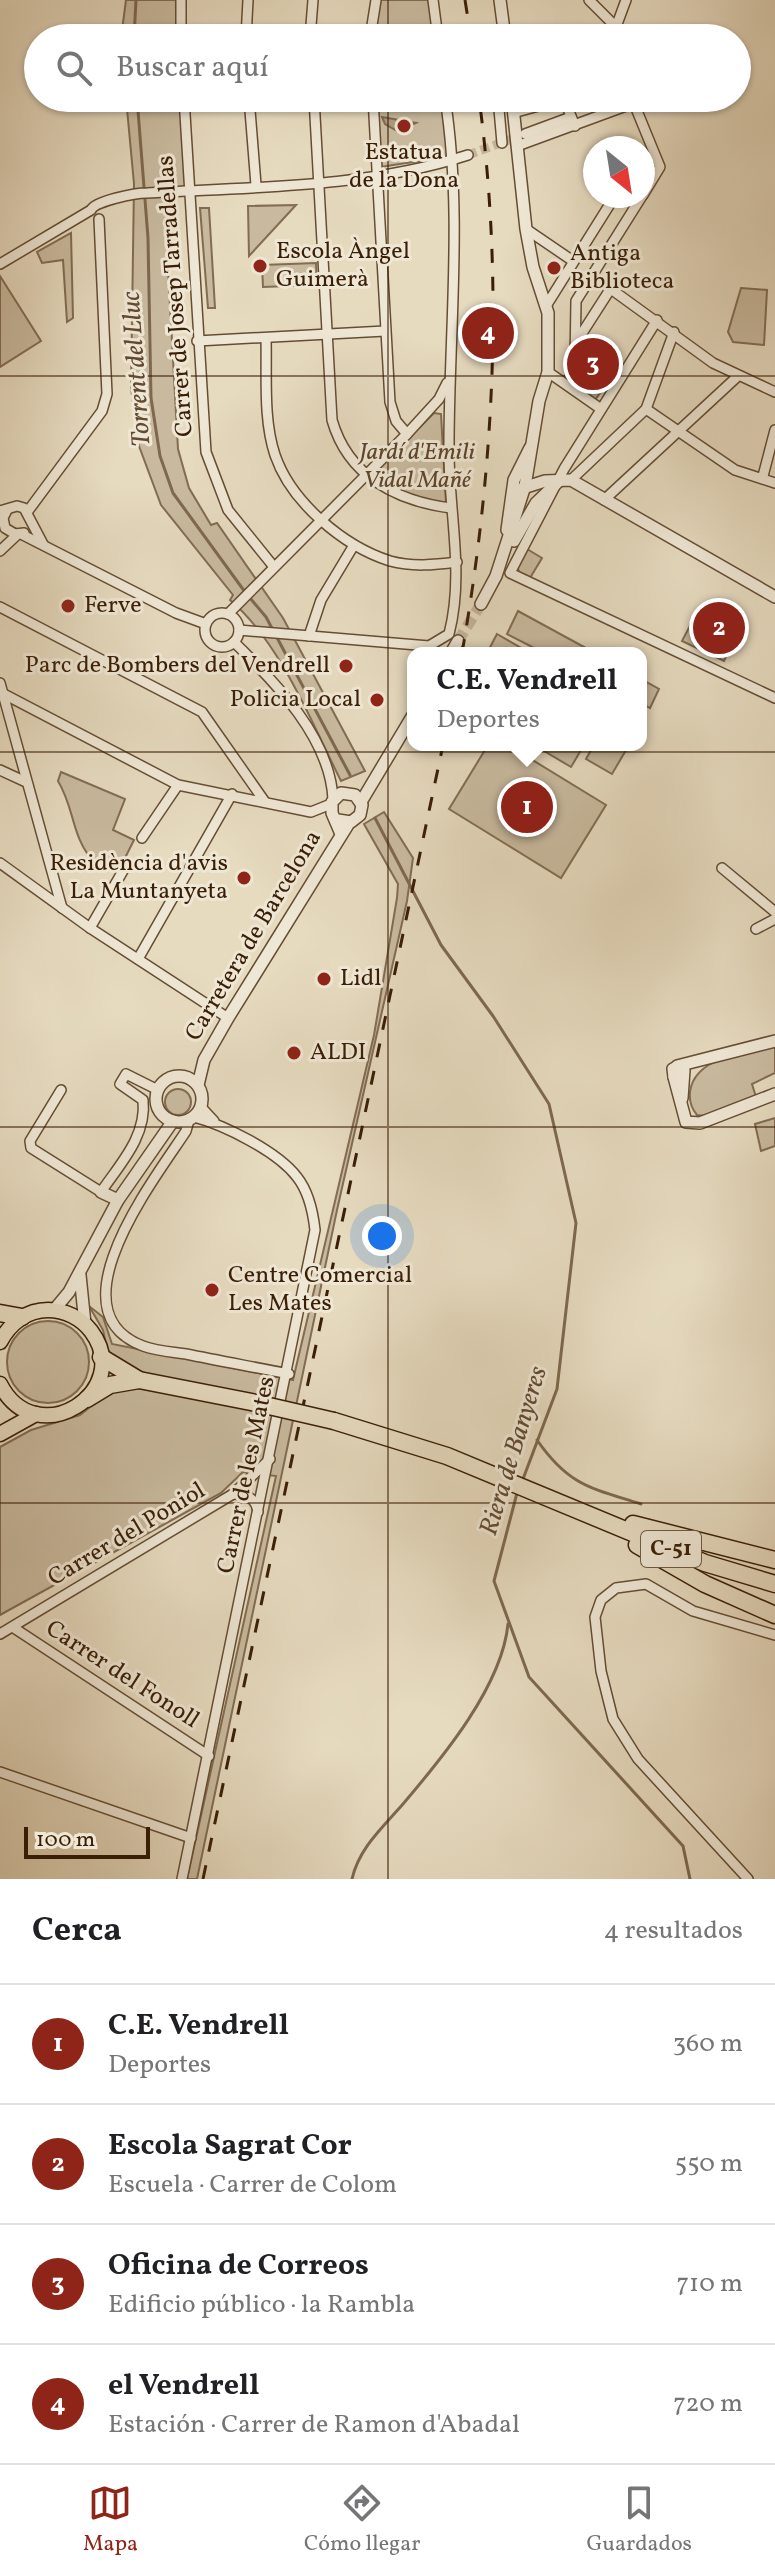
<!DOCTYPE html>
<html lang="es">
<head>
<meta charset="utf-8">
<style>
  body { margin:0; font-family:Vollkorn,serif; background:#f6f6f6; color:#202124 }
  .compass { position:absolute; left:583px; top:136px; width:72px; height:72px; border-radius:50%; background:#fff; box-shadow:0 2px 6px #0004; rotate:150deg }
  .scale { position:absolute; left:24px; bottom:20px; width:126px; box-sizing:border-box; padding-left:8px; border:4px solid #3a1e05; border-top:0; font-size:22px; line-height:28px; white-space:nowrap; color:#3a1e05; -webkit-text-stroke:6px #efe7d5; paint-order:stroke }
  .you { position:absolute; left:382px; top:1236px; width:28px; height:28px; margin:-20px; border:6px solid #fff; border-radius:50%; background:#1a73e8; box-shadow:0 0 0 12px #1a73e833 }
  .badge { display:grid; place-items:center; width:52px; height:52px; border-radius:50%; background:#8f2418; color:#fff; font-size:26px; font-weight:700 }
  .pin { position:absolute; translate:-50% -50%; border:4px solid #fff; box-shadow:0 2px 8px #0006 }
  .popup { position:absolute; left:407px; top:647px; width:240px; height:104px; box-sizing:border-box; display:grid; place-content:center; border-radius:16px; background:#fff; filter:drop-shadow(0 2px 6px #0005); font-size:26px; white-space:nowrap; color:#757577 }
  .popup b { font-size:30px; color:#202124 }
  .popup::after { content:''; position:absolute; left:50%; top:100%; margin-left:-16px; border:16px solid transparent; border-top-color:#fff }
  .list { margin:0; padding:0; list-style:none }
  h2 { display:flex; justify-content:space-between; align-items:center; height:104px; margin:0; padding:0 32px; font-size:34px }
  h2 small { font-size:26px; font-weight:400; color:#757577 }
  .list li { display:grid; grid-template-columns:52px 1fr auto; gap:24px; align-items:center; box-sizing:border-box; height:120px; padding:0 32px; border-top:2px solid #e0e0e0 }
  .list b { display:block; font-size:30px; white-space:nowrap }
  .list p { margin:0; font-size:26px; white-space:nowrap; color:#757577 }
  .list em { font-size:26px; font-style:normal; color:#757577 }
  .icon { flex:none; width:44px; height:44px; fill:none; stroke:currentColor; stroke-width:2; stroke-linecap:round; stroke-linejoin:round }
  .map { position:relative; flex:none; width:775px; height:1879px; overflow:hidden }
  .search { position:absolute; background:#fff; box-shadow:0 2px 6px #0004; left:24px; right:24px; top:24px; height:88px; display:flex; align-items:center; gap:20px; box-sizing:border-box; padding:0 28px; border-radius:44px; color:#757577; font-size:30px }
  .sheet { height:584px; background:#fff }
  nav { display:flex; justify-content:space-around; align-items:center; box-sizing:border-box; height:112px; border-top:2px solid #e0e0e0; background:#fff; font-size:22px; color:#757577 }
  nav a { display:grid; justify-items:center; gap:4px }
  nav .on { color:#8f2418 }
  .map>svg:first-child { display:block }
  .green { fill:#c9ba9f; stroke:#826c52; stroke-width:2 }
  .water { fill:#ac9a80; stroke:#7e684f; stroke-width:2 }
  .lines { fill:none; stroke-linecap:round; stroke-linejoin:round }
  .stream { stroke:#7e684f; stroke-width:3 }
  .minor-tunnel { stroke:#c4b49a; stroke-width:9; stroke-dasharray:9 4.5; stroke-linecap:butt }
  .tertiary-tunnel { stroke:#c4b49a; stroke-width:11; stroke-dasharray:11 5.5; stroke-linecap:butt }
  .minor-casing { stroke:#654d34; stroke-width:12 }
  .tertiary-casing { stroke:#654d34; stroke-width:14 }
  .primary-casing { stroke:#3a1e05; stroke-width:17 }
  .trunk-casing { stroke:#3a1e05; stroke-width:19 }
  .minor { stroke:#efe7d5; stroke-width:9 }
  .tertiary { stroke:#efe7d5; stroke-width:11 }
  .primary { stroke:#e6dabf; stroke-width:14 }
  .trunk { stroke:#e6dabf; stroke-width:16 }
  .rail { stroke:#3a1e05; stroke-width:3; stroke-dasharray:14 14; stroke-linecap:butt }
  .trunk-bridge-casing { stroke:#3a1e05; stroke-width:19; stroke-linecap:butt }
  .trunk-bridge { stroke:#e6dabf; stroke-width:16 }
  .grid { fill:none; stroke:#3a1e05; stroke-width:2; stroke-opacity:0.55 }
  .poi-dot { fill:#8f2418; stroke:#efe7d5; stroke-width:3 }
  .labels { text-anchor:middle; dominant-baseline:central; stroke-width:6; stroke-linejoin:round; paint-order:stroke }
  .shield { fill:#efe7d5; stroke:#705a43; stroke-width:2 }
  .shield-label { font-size:22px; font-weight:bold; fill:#3a1e05 }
  .poi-label { font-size:24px; fill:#3a1e05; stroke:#efe7d5; text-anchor:start }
  .street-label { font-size:24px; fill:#3a1e05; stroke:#efe7d5 }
  .park-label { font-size:24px; font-style:italic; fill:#5e452c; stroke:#efe7d5 }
  .water-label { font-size:26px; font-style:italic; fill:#624930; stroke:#efe7d5 }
</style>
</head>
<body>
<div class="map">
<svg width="775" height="1879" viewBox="0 0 775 1879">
  <rect width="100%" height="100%" fill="#e6dabf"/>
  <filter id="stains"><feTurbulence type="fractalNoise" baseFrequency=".0025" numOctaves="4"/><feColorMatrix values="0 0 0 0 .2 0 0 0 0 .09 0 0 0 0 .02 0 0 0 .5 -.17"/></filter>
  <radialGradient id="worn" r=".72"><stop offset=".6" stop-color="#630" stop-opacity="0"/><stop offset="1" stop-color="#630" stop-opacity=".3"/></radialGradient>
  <g class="green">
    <path d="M126,0h52l2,38h-59z"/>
    <path d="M379,0h52l3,38h-58l-1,-29z"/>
    <path d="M126,98h58l4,91 -17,3 -3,77 10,180 11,39 22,37 6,-2 66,95 82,153 -24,10c-29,-58 -61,-139 -111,-181l3,-5 -72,-90 -22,-59 -8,-58 3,-204z"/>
    <path d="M378,98h63l12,58 -73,11z"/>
    <path d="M296,205l-47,51 -1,-50z"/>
    <path d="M200,208h9l6,100h-7z"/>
    <path d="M71,233l2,85 -6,4 -4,-62 -21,3 -5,-11z"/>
    <path d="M316,263l1,22 -54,2 -1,-22z"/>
    <path d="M0,276l41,65 -41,26z"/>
    <path d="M741,288l26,2 -3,55 -31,-3 -5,-10z"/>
    <path d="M573,364l32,22 -10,14 -32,-22z"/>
    <path d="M434,413l7,1 5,89c-27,-1 -51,-14 -74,-28z"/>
    <path d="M527,549l15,9 -12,20 -10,-4 -3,-8z"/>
    <path d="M518,611l77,42h-51l-37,-19z"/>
    <path d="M694,618l41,19 -11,24 -42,-20z"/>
    <path d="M497,634l33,19h-43z"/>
    <path d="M641,679l18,10 -9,19 -9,-5z"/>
    <path d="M488,745h20l98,60 -45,73 -112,-69z"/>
    <path d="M534,745h50l-13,22z"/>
    <path d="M594,745h35l-17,29 -26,-15z"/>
    <path d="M61,772l64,27 -12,31 21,10 -14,28 -16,-10 -11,3c-22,-25 -18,-52 -35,-80z"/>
    <path d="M384,812l29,46 -6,43 -70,309 -140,669h-10l89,-403 -33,-4 -22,21 -221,122v-168l31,-17 49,-15 15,-12 18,-28 -10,-45 -14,-24 14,11 9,27 181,36 81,-345 23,-137 1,-14 -34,-60z"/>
    <path d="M775,1047v26l-23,11 4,13 -50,19 -9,-1c-6,-7 -8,-14 -7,-23 4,-35 57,-41 85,-45z"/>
    <circle cx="178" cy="1102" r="13"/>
    <path d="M775,1118v28l-14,5 -6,-27z"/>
    <circle cx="48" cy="1362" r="41"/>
  </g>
  <path class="water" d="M382,117l34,6 -19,8 -12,-7z"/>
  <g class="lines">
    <g class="stream">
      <path d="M134,38l2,-38"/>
      <path d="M137,98l11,140 3,160 9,58 13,37 72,99"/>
      <path d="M250,598l16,19 84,158"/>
      <path d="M375,818l66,127 52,71 56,88 27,119 -19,166 -34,90"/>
      <path d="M537,1440c32,46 54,48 104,64"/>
      <path d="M517,1493l-23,88 35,96 154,169 7,33"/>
      <path d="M352,1879c7,-31 31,-52 51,-75 40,-47 99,-118 105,-180"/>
    </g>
    <path class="minor-tunnel" d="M468,155l54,-20"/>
    <path class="tertiary-tunnel" d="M458,641l23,-37"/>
    <defs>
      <g id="minor">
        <path d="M181,0v38"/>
        <path d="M433,0l5,38"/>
        <path d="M589,0l27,27 2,11"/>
        <path d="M616,27l10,-27"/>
        <path d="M246,38l2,-38"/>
        <path d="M283,38l87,-4"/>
        <path d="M310,38l3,-38"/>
        <path d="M370,38l6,-38"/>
        <path d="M184,98l22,354 22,58 46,57"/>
        <path d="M249,98l7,87"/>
        <path d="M314,98l18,322c16,56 64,81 119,88"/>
        <path d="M373,98l17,304 6,19 11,13"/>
        <path d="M498,98l4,45"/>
        <path d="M633,101l27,66 -17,28"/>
        <path d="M513,113l51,-14 11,27"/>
        <path d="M525,134l46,-17"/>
        <path d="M517,146l117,-43"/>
        <path d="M526,229l47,32"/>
        <path d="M0,264l91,-54c4,-9 44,-17 56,-17 106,-6 219,-5 321,-38"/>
        <path d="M593,276l120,87 62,29"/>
        <path d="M546,306l69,-110"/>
        <path d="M657,320l-93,149 -54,104 265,125"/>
        <path d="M266,339c1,37 -3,80 9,116 16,47 68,91 115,106 22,6 44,4 67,1"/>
        <path d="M197,341l188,-10"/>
        <path d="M577,341l34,-53"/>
        <path d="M548,372l53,37"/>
        <path d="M614,388l-39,-27 1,-60 66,-105"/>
        <path d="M646,409l89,61 40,13"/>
        <path d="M763,476l12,-46"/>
        <path d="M571,480l75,-71 28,-77"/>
        <path d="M604,500l134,-124"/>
        <path d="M7,510l-4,8 2,10 10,6 9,-1"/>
        <path d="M0,511l17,-5 7,2 19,36"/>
        <path d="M28,511l74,-100 5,-17 -8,-175"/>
        <path d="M21,534l155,79 30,11"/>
        <path d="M0,551l18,-17"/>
        <path d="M0,607l202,105 63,90"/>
        <circle cx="222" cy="630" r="17"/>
        <path d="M228,614l179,-180 32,-35 8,-16"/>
        <path d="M239,630l190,16 20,-12c16,-62 -1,-124 0,-188 0,-116 14,-233 -4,-348"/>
        <path d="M309,636l12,-36 33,-55"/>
        <path d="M234,642c42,41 96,96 99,157"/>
        <path d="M0,683l62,225"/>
        <path d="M0,692l178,93 133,27 20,-8"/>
        <path d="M0,770l26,12"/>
        <path d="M142,838l36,-53"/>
        <path d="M0,863l90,65 138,90"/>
        <path d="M722,868l53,44"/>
        <path d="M90,928l34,-59"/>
        <path d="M756,929l19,-10"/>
        <path d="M138,959l94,-165"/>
        <path d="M61,1090l-31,51 1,7 70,44c19,-28 46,-56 42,-92l-23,-16 6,-10 32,16"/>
        <path d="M201,1107l13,14"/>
        <path d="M189,1120l-3,11c-29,45 -136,180 -43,215 13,5 29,6 43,8 34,7 68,13 103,20"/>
        <path d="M233,1494c14,0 23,4 25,18"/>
        <path d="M14,1628l195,128"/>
        <path d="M0,1634l233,-140 37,-35"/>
        <path d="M0,1772l191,66"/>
        <path d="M182,1879l133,-649c-2,-18 -6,-38 -18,-53 -20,-26 -73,-52 -103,-60"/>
        <path d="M748,1879l-110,-120 -25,-40 -12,-48 -6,-54 6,-17 15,-12 30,-4 47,27 82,24"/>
      </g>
      <g id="tertiary">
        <path d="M500,0l5,38"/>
        <path d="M523,488l22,-7 26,-1 204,117"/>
        <path d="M507,530l7,-50 16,-32"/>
        <path d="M514,541l22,-38 25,-24"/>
        <path d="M481,604l15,-28 29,-90 14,-85 9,-29v-59l-15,-46 -7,-38 -14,-131"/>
        <path d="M451,653l7,-12"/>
        <path d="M361,802l52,-87"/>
        <path d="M338,820l13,2 9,-7 2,-10 -7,-10 -14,-2 -9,9v11l9,21"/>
        <path d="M677,1066l98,-25"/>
        <circle cx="179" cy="1099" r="23"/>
        <path d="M674,1077l12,45 14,1 75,-29"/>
        <path d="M198,1085l6,-25 24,-42 121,-195"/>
        <path d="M682,1098l2,-28 -5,-4 -6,3 1,8 9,-1"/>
        <path d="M101,1192l17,8"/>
        <path d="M80,1275l5,49"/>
        <path d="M54,1310l15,-18 49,-92 55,-79"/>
      </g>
      <g id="primary">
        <path d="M0,1342c10,-19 27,-32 48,-32 17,0 33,8 43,21 45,60 -55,124 -91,53"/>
        <path d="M0,1434l36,-20"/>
      </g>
      <g id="trunk">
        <path d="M0,1313l22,4"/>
        <path d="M101,1357l38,23 117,23"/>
        <path d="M87,1399l23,-14 29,-5"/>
        <path d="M334,1421l113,35 258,107 70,21"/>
        <path d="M633,1524l142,36"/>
        <path d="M637,1545l68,39 70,31"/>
      </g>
    </defs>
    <use href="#minor" class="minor-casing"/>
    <use href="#tertiary" class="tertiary-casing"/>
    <use href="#primary" class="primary-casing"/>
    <use href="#trunk" class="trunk-casing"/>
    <use href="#minor" class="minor"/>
    <use href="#tertiary" class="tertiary"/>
    <use href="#primary" class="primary"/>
    <use href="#trunk" class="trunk"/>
    <g class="rail">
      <path d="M465,0l6,38"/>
      <path d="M462,653c32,-183 42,-370 17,-555"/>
      <path d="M203,1879l240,-1134"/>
    </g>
    <defs>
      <path id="trunk-bridge" d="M256,1403l78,18"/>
    </defs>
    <use href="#trunk-bridge" class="trunk-bridge-casing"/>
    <use href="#trunk-bridge" class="trunk-bridge"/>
  </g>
  <path class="grid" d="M388,0v38M388,98v1781M0,376h775M0,752h775M0,1127h775M0,1503h775"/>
  <g class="poi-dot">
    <circle cx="404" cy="126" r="8"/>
    <circle cx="260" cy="266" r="8"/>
    <circle cx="554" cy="268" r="8"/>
    <circle cx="68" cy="606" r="8"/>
    <circle cx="346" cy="666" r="8"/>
    <circle cx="377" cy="700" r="8"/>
    <circle cx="244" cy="878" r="8"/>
    <circle cx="324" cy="979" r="8"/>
    <circle cx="294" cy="1053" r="8"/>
    <circle cx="212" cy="1290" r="8"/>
  </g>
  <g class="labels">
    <rect class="shield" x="641" y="1531" width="60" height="36" rx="6"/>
    <g class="shield-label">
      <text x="671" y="1549">C-51</text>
    </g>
    <g class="poi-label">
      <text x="404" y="153" text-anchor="middle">Estatua<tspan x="404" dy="28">de la Dona</tspan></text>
      <text x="276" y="252">Escola Àngel<tspan x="276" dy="28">Guimerà</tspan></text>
      <text x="570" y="254">Antiga<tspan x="570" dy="28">Biblioteca</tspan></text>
      <text x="84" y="606">Ferve</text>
      <text x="330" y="666" text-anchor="end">Parc de Bombers del Vendrell</text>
      <text x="361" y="700" text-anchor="end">Policia Local</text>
      <text x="228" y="864" text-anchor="end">Residència d'avis<tspan x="228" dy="28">La Muntanyeta</tspan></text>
      <text x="340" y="979">Lidl</text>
      <text x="310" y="1053">ALDI</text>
      <text x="228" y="1276">Centre Comercial<tspan x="228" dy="28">Les Mates</tspan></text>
    </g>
    <g class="street-label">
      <text transform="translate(176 296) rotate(-94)">Carrer de Josep Tarradellas</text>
      <text transform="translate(254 936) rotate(-59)">Carretera de Barcelona</text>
      <text transform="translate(247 1475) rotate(-78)">Carrer de les Mates</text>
      <text transform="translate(127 1535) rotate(-31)">Carrer del Poniol</text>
      <text transform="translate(122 1675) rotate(33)">Carrer del Fonoll</text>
    </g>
    <g class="park-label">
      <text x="417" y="453">Jardí d'Emili<tspan x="417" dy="28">Vidal Mañé</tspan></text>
    </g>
    <g class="water-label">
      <text transform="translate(137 369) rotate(-94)">Torrent del Lluc</text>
      <text transform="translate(514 1451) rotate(-73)">Riera de Banyeres</text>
    </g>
  </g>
  <rect width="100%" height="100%" filter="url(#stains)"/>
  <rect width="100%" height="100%" fill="url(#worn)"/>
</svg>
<svg class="compass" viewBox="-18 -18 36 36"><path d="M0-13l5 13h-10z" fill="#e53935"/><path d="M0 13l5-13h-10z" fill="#757577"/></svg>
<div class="scale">100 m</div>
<div class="you"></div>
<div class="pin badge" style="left:527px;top:807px">1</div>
<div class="popup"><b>C.E. Vendrell</b>Deportes</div>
<div class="pin badge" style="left:719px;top:628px">2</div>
<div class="pin badge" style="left:593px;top:364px">3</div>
<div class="pin badge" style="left:488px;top:333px">4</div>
<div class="search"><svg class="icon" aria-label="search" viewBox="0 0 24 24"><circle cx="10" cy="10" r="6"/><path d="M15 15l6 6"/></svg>Buscar aquí</div>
</div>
<section class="sheet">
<h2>Cerca<small>4 resultados</small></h2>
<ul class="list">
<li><span class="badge">1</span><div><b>C.E. Vendrell</b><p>Deportes</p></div><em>360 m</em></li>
<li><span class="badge">2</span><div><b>Escola Sagrat Cor</b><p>Escuela · Carrer de Colom</p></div><em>550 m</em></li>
<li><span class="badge">3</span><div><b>Oficina de Correos</b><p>Edificio público · la Rambla</p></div><em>710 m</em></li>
<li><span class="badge">4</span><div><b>el Vendrell</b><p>Estación · Carrer de Ramon d'Abadal</p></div><em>720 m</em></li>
</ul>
</section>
<nav>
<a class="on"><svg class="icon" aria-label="map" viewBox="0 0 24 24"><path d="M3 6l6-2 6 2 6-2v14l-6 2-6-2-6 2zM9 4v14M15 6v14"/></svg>Mapa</a>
<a><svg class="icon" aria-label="directions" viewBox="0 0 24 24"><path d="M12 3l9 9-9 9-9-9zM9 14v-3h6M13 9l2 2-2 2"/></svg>Cómo llegar</a>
<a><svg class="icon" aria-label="saved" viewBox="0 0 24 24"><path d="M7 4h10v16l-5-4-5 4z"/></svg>Guardados</a>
</nav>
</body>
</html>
